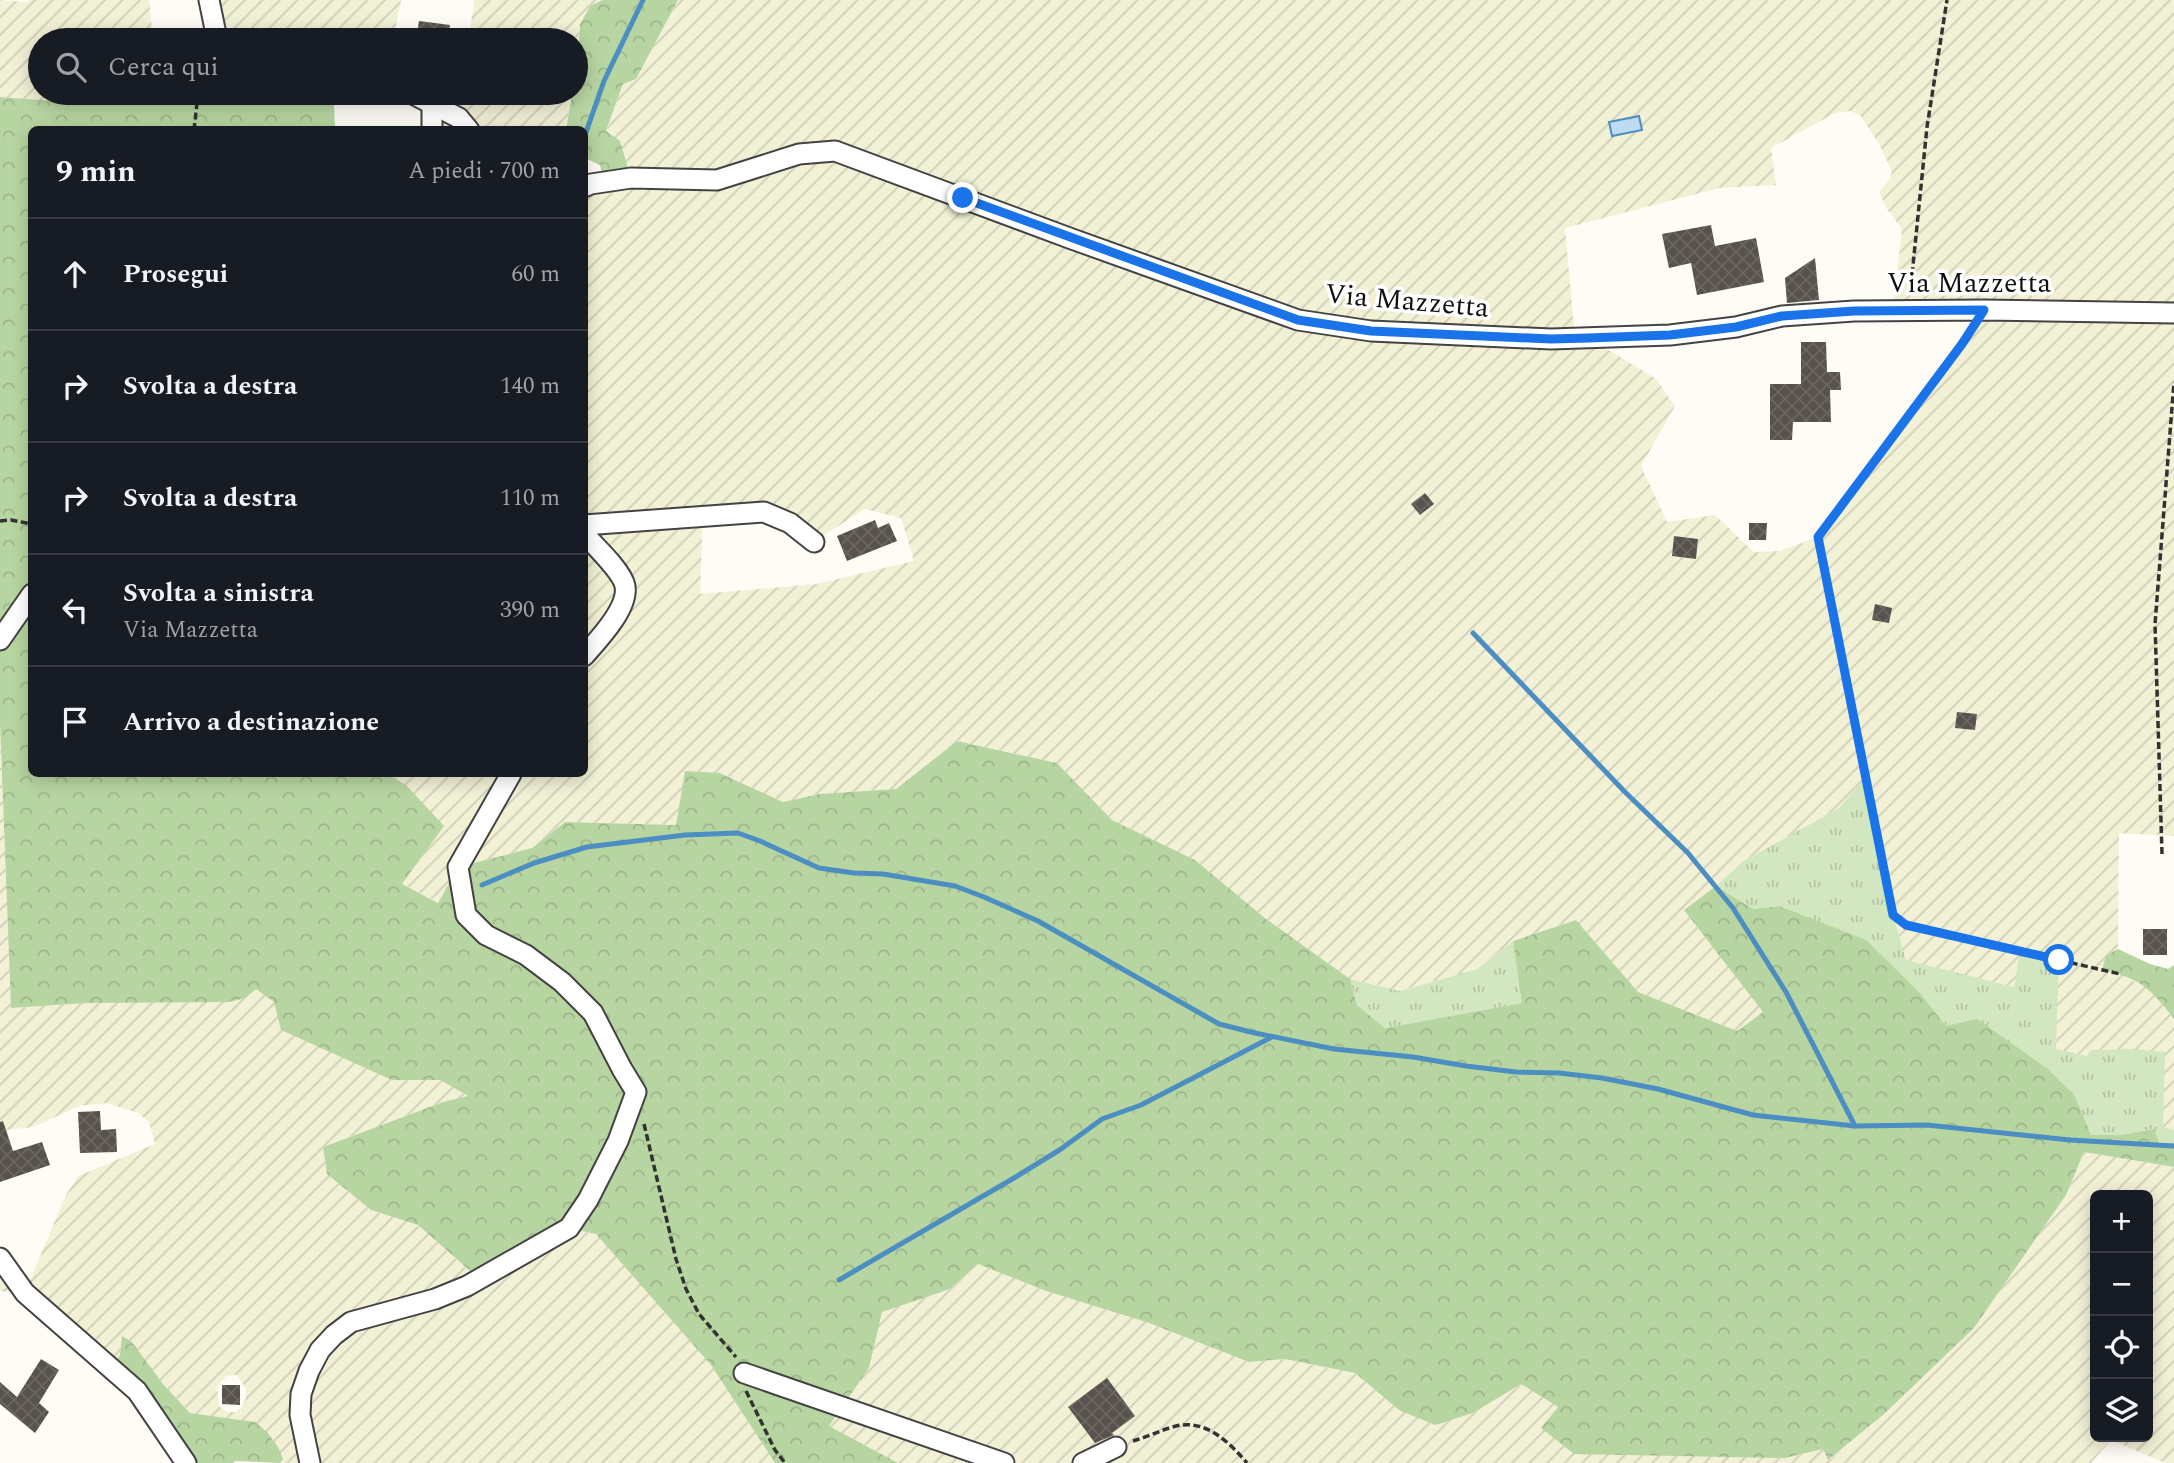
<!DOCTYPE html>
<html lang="it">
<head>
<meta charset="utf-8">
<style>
  body { margin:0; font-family:Spectral,serif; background:#242831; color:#f1f3f6 }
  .controls { position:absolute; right:21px; bottom:21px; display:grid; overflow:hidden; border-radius:10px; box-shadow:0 4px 18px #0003 }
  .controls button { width:63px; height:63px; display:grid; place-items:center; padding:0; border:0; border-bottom:2px solid #363941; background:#171b24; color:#f1f3f6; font:35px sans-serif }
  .stop { position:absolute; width:21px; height:21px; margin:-16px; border:5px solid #1a73e8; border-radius:50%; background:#fff }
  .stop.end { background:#1a73e8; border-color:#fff; box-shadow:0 2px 7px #0008 }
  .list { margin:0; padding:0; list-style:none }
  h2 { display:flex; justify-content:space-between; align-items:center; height:91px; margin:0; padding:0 28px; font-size:30px }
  h2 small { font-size:23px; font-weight:400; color:#9ea1a6 }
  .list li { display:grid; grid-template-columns:46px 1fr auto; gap:21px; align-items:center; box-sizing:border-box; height:112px; padding:0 28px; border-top:2px solid #363941 }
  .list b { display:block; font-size:26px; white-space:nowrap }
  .list p { margin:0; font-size:23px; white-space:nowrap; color:#9ea1a6 }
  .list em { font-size:23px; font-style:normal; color:#9ea1a6 }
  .icon { flex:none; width:38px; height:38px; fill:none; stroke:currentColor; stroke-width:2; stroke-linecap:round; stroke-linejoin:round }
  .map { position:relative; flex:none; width:2174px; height:1463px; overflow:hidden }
  .search { position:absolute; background:#171b24; box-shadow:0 4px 18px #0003; left:28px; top:28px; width:560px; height:77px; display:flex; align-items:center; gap:18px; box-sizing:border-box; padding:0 24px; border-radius:38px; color:#9ea1a6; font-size:26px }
  .panel { position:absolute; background:#171b24; box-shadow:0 4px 18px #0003; left:28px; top:126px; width:560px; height:651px; border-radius:10px }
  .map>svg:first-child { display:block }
  .farmland { fill:url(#farmland-furrows); fill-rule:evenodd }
  .grass { fill:url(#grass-tufts) }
  .forest { fill:url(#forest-crowns) }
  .water { fill:url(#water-ripples); stroke:#4c8ec1; stroke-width:2 }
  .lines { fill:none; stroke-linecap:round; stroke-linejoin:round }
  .stream { stroke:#4c8ec1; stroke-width:5 }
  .building { fill:url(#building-cross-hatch) }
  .minor-casing { stroke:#434343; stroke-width:23 }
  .path { stroke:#323232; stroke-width:3.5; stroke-dasharray:7 3.5; stroke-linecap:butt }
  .minor { stroke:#fff; stroke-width:19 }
  .route { stroke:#1a73e8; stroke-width:9 }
  .labels { text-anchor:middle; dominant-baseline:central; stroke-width:7; stroke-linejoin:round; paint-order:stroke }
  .street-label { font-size:28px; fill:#101010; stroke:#fff }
</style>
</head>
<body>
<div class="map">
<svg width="2174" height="1463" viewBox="0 0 2174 1463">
  <defs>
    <pattern id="farmland-furrows" width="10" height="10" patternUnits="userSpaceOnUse" patternTransform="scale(1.75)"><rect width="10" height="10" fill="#f2f1d6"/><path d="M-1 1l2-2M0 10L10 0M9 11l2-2" fill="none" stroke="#ceceb7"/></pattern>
    <pattern id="grass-tufts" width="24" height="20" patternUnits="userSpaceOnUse" patternTransform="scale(1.75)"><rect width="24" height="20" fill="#d2e6c0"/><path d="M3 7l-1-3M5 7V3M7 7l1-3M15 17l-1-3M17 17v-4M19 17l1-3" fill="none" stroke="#b3c4a4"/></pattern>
    <pattern id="forest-crowns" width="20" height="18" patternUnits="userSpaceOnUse" patternTransform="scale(1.75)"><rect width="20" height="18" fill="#b7d5a1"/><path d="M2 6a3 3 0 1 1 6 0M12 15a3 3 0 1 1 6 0" fill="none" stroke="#9cb68a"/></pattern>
    <pattern id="water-ripples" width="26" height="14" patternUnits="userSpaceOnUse" patternTransform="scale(1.75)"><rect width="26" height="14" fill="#bedcf1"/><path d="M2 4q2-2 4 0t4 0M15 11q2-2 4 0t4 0" fill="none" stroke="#a2bcce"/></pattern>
    <pattern id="building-cross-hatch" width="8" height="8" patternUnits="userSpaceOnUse" patternTransform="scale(1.75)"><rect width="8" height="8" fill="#58524d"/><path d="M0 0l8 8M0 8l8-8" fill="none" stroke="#6b6662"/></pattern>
  </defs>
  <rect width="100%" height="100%" fill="#fefcf4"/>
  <g class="farmland">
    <path d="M0,0l28,2 1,-2h120l4,40h-113v53h110l-1,10h-69l-80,-6z"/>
    <path d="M208,0h193l-8,40h-174z"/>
    <path d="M474,0h129l-12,5 -11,19 -4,53v-37h-107z"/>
    <path d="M678,0h1496v836l-55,-3 -1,116 -11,6 -4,15 17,4 31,16 23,29v111l-11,-3 -75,-71 -32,-6 -42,-63 -108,-26 -13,-46 -27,-137 -27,30 -97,54 -26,24 -32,24 79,102 -27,19 -98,-39 -62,-72 -63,21 -36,28 -77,22 -50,-12 -84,-60 -68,-56 -86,-43 -55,-57 -100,-22 -61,48 -77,5 -36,8 -62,-29 -44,52 -112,-3 -33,26 -74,19 -19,36 -37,-19 -14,-110h196l1,-587 45,-10 -24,-45 17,-48 13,-5zM1850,111l10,4 19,29 13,27 -2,8 -11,13 8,17 15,20 -9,82 91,-1 -22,33 -144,194 -38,14 -26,1 -39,-37 -48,7 -26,-56 34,-60 -20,-28 -67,-40h-13l-10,-110 154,-40 57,-3 -5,-37 64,-35zM864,509l37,9 13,43 -98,23 -116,10 3,-78 87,7 24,19z"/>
    <path d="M462,93h110l-6,36h-134v-26l28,14z"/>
    <path d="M0,723l11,285 77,-5 157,-5 11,-9 136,91h48l29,17 -26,5 -120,45 4,27 44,36 47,15 59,53 -126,39 -54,76 10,70h-27l3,-4 -28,-37 -65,-9 -27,-29 -31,-42 -10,-5 -2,18 -9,13 -86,-75 -25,-2v-33l25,34 41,-97 12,-19 77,-32 -6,-22 -11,-9 -31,-10 -28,3 -46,21 -33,4zM236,1375l10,13v10l-5,10 -6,4h-8l-8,-6 -2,-19 9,-11z"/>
    <path d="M2084,1152l90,15v296h-9l-54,-23 -20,23h-1193l-69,-37 40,-58 12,-56 69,-23 28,-25 68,27 103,32 100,39 36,-3 70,14 44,37 74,3 48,-29 37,23 227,51 38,-9 6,11 54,-45 91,-87 92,-133zM2095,1195h53v242h-53z"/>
    <path d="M569,1228l27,6 99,112 16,19 64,98h-462l-9,-48 9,-45 42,-46 80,-24z"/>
  </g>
  <g class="grass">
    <path d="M1866,777l27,138 13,45 108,27 6,-36 39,9 -3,89 31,7 4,-6 42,-1 32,3 -2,75 11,3v16l-14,-1 -7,-16 -33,6h-29l-16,-39 -129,-70 -25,-32 -142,-88 -26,3 -37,-23 26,-24 97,-54z"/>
    <path d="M1513,941l10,62 -138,25 -28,-23 -7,-26 50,12 77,-22z"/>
  </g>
  <g class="forest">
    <path d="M603,0h75l-42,79 -13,5 -17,47 14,10 11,37 -27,4 -4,-17 -15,-7 -1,-28h-18l6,-37h4l4,-69 11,-19z"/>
    <path d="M0,97l80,6h254l1,26 -303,1v644h356l19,12 37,40 -42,58 36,19 20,-36 74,-19 33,-26 111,3 9,-54 35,2 63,29 36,-8 77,-5 61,-48 100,22 55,57 83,40 71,59 84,60 7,26 28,23 137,-25 -9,-62 63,-21 62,72 99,39 26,-19 -79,-102 32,-24 37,23 26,-3 87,34 55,54 25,32 31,-7 71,50 27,27 16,39h29l34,-6 6,16 14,1v21l-90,-15 -18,43 -92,133 -91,87 -55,45 -5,-11 -38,9 -211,-4 -33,-26 17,-21 -37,-23 -48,29 -38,12 -36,-15 -44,-37 -70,-14 -36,3 -100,-39 -103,-32 -68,-27 -28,25 -68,23 -13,56 -40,58 69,37h-123l-64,-98 -115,-131 -27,-6 -91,50 -60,-53 -47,-15 -44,-36 -4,-27 120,-45 25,-6 -28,-16h-48l-111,-50 -7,-28 -18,-13 -11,9 -16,4 -141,1 -77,5 -11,-285z"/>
    <path d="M2118,949l32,15 18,5 6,-4v54c-23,-30 -34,-41 -72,-49l4,-15z"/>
    <path d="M122,1336l10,6 31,42 27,29 65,9 12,10 11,15 5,12 -3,4 -45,-2 -1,2h-48l-75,-95 9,-13z"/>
  </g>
  <path class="water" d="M1639,116l3,14 -30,6 -3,-14z"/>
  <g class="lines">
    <g class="stream">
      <path d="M584,138l20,-57 39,-81"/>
      <path d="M1473,633l152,159 63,61 45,55 53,84 69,134"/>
      <path d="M482,885l52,-22 53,-16 98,-12 53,-2 22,8 59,27 35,5 29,1 72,12 29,11 54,24 181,103 36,9 79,16 79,8 53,9 50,6 43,1 43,5 56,11 95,26 102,11 72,-1 143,15 104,6"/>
      <path d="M839,1280l175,-102 47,-29 41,-30 39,-14 131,-68"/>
    </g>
  </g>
  <g class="building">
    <path d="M419,21l31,4 -2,15h-32z"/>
    <path d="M1711,225l4,21 41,-8 8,44 -67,13 -6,-32 -22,5 -7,-34z"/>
    <path d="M1815,258l4,42 -32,3 -2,-25z"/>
    <path d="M1801,342h25l1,30h13l1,18h-11l1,32h-38l-1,18h-22v-56h31z"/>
    <path d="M1425,493l9,11 -14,11 -9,-11z"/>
    <path d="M875,520l3,8 11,-5 8,18 -50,20 -10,-25z"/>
    <path d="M1749,523h18l-1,17h-17z"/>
    <path d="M1674,536l24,3 -2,20 -24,-3z"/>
    <path d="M1875,604l17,4 -3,15 -17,-3z"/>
    <path d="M1957,712l20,2 -2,16 -20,-2z"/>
    <rect x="2143" y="929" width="24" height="26"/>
    <path d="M100,1111l1,19 15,-1 1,23 -37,1 -2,-41z"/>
    <path d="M3,1121l10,30 29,-9 8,23 -50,17v-60z"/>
    <path d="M41,1359l18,11 -20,33 10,9 -14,21 -35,-29v-22l17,15z"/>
    <path d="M1107,1378l28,38 -23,17 2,2 -19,8 -27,-36z"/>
    <path d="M222,1385h18v20l-18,-1z"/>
  </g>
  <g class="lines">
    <defs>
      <g id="minor">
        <path d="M209,0l7,34 3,6"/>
        <path d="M411,93l48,25 10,12"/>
        <path d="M432,103v27"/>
        <path d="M584,187l7,-3 40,-6 86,2 82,-26 36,-3 237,88 226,81 73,11 180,8 119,-4 66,-8 46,-11 72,-5 130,-1 190,3"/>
        <path d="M584,525l180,-13 26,11 24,19"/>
        <path d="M584,534c11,12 38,37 41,52 4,22 -27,54 -41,70"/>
        <path d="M0,640l32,-46"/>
        <path d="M0,1258l25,35 112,98 49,72"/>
        <path d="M744,1373l260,90"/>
        <path d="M310,1463l-10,-48 1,-21 8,-23 11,-21 14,-15 17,-13 84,-23 32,-13 102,-58 19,-28 30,-59 18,-49 -14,-23 -29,-56 -31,-31 -36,-27 -40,-20 -20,-20 -8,-48 53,-93"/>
        <path d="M1083,1463l33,-16"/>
      </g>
    </defs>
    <use href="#minor" class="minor-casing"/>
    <g class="path">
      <path d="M194,130l3,-27 -1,-10"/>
      <path d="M1910,295l17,-168 20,-127"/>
      <path d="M1972,329l-154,208 75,378 13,10 214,49"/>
      <path d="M0,521l11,-1 21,4"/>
      <path d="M2162,854l-7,-230 19,-242"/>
      <path d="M644,1124l32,135 10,30 13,25 37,43"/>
      <path d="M746,1391l29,59 10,13"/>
      <path d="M1133,1441c14,-4 28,-11 43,-15 30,-7 53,16 71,37"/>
    </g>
    <use href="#minor" class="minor"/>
  </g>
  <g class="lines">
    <path class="route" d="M963,198l335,122 73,11 180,8 37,-1 82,-3 66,-8 46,-11 72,-5 130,-1 -22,34 -144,193 75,378 13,10 153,35"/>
  </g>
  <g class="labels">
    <g class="street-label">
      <text x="1969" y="283">Via Mazzetta</text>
      <text transform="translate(1407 301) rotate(5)">Via Mazzetta</text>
    </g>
  </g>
</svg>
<div class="controls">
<button>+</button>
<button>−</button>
<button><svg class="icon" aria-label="locate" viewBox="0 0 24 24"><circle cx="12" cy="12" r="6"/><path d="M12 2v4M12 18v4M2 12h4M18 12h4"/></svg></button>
<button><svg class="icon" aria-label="layers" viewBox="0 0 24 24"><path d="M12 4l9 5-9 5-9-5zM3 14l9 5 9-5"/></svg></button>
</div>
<div class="stop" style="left:2059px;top:960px"></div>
<div class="stop end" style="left:963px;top:198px"></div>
<div class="search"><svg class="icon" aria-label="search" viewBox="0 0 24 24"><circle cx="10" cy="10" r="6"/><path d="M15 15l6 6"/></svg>Cerca qui</div>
<section class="panel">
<h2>9 min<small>A piedi · 700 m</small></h2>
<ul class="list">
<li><svg class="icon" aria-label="ahead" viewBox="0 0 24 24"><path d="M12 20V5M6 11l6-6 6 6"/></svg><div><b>Prosegui</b></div><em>60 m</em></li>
<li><svg class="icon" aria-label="right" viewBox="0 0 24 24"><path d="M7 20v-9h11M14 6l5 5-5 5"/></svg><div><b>Svolta a destra</b></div><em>140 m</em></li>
<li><svg class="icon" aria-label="right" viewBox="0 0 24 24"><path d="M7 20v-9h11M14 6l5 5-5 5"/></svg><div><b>Svolta a destra</b></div><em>110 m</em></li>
<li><svg class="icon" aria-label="left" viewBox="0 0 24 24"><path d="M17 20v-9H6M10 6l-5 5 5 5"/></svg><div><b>Svolta a sinistra</b><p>Via Mazzetta</p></div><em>390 m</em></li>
<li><svg class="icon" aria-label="arrive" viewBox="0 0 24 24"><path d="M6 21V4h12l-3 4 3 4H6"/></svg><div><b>Arrivo a destinazione</b></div></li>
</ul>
</section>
</div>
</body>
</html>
